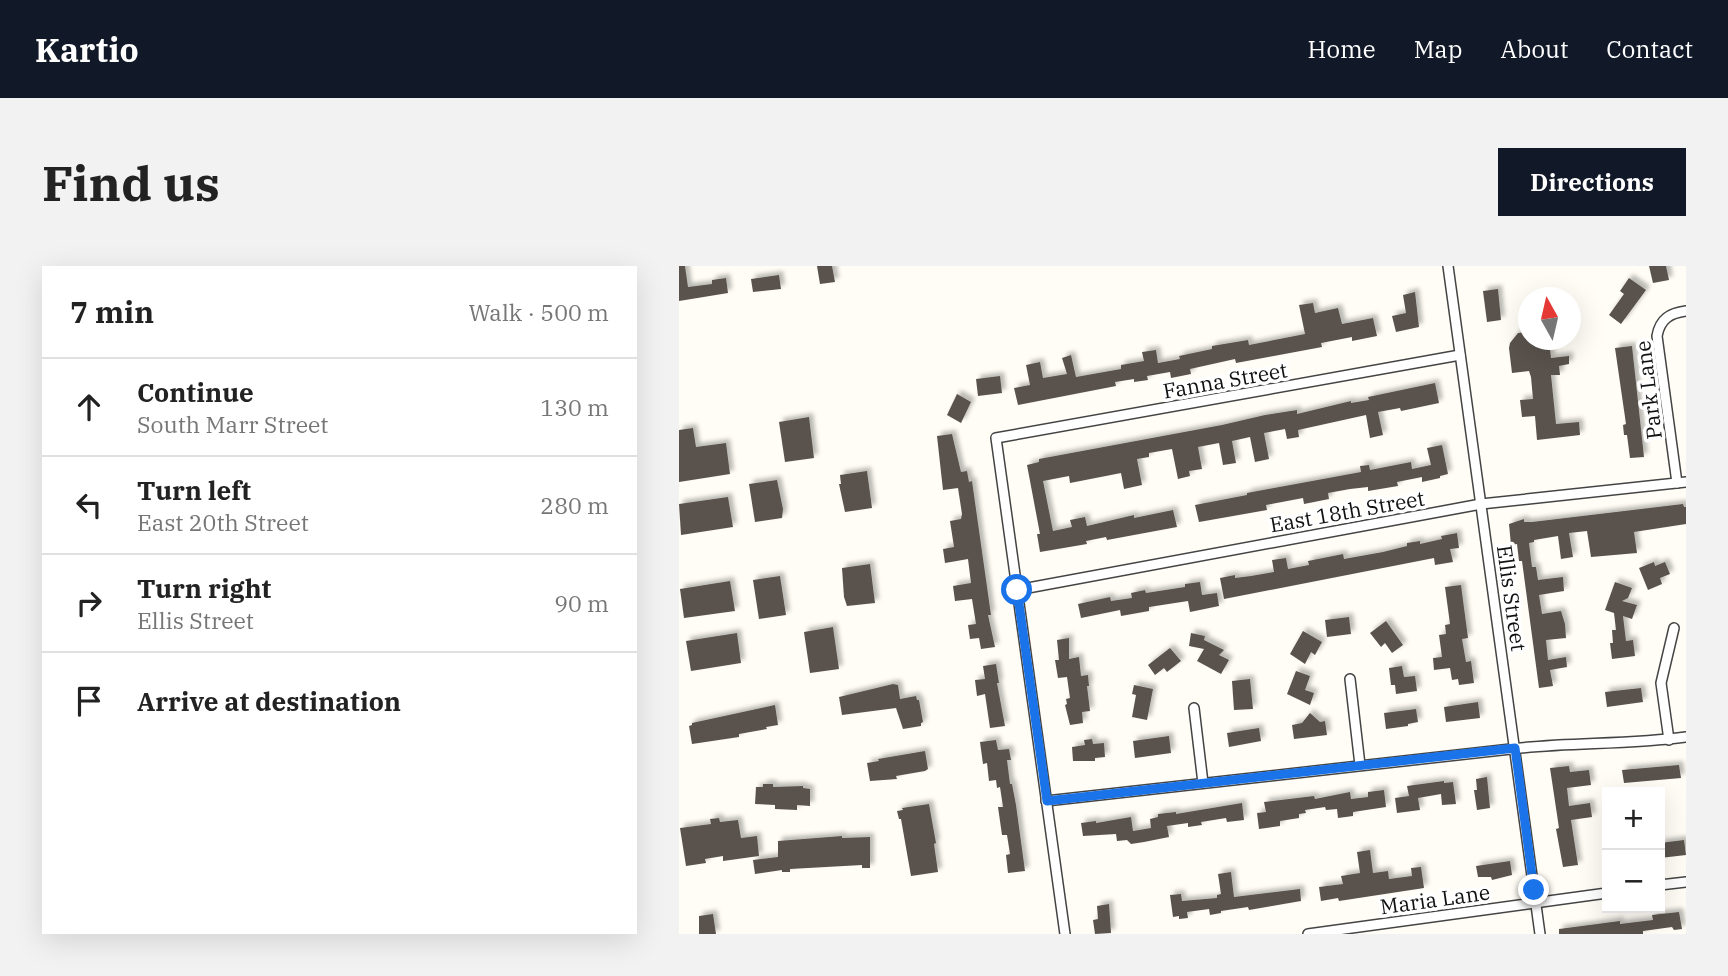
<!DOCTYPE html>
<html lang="en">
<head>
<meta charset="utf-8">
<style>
  body { margin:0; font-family:"IBM Plex Serif",serif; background:#f2f2f2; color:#222 }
  .controls { position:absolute; right:21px; bottom:21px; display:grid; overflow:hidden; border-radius:0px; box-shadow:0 7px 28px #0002 }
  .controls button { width:63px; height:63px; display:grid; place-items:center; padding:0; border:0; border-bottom:2px solid #e0e0e0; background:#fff; color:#222; font:35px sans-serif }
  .compass { position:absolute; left:839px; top:21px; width:63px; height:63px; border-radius:50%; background:#fff; box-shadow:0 7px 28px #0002; rotate:352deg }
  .stop { position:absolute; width:21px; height:21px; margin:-16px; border:5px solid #1a73e8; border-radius:50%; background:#fff }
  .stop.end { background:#1a73e8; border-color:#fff; box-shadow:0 2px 7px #0008 }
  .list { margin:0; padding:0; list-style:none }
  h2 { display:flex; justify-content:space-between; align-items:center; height:91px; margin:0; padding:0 28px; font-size:30px }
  h2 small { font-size:23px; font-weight:400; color:#767676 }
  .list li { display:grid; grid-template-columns:46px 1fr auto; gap:21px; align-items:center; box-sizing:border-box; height:98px; padding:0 28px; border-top:2px solid #e0e0e0 }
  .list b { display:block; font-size:26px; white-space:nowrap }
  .list p { margin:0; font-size:23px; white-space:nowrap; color:#767676 }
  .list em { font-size:23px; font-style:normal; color:#767676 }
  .icon { flex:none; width:38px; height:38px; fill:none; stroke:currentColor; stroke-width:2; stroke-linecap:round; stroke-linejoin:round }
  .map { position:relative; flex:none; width:1007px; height:668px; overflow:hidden; border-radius:0px }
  header { display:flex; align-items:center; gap:42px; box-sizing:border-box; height:98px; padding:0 35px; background:#111827; color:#fff }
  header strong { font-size:33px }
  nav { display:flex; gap:38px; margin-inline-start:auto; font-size:24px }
  .intro { display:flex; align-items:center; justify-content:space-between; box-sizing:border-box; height:168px; padding:0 42px }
  h1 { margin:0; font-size:49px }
  .button { padding:18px 32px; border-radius:0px; background:#111827; color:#fff; font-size:24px; font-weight:700 }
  main { display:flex; gap:42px; padding:0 42px }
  aside { flex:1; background:#fff; border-radius:0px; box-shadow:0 7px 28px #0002 }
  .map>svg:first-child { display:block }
  .building { fill:#5a524d; filter:url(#shadow) }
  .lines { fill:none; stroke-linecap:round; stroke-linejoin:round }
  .street-casing { stroke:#444; stroke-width:12 }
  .street { stroke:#fff; stroke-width:9 }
  .route { stroke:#1a73e8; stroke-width:9 }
  .labels { text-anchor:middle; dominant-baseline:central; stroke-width:7; stroke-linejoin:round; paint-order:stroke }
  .street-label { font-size:21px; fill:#111; stroke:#fff }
</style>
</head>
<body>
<header>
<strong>Kartio</strong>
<nav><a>Home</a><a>Map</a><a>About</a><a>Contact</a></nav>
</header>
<div class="intro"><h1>Find us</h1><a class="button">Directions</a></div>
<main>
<aside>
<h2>7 min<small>Walk · 500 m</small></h2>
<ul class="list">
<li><svg class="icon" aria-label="ahead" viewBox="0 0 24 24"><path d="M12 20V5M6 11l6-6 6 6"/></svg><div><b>Continue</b><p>South Marr Street</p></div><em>130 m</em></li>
<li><svg class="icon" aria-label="left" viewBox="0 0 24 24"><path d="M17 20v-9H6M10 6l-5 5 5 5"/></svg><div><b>Turn left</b><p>East 20th Street</p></div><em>280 m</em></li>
<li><svg class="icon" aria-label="right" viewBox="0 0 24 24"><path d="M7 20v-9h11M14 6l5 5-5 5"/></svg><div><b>Turn right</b><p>Ellis Street</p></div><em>90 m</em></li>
<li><svg class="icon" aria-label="arrive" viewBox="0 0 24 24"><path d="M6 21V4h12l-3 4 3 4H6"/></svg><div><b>Arrive at destination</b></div></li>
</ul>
</aside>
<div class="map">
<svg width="1007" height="668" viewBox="0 0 1007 668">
  <defs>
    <filter id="shadow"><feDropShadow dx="4" dy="-4" stdDeviation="2" flood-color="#0004"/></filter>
  </defs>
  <rect width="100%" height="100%" fill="#fffdf5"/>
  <g class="building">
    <path d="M0,0h6l3,21 24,-3v-4l14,-2 2,15 -49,8z"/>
    <path d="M138,0h15l3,16 -15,2z"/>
    <path d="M970,0h17l3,14 -16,3z"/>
    <path d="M100,9l2,14 -28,3 -2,-13z"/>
    <path d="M950,12l17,12 -25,34 -12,-9 15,-21 -4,-3z"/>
    <path d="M819,23l3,31 -14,2 -4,-31z"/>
    <path d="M736,26l4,35 -23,5 -4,-16 14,-3 -3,-18z"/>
    <path d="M634,37l2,10 23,-5 4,16 31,-6 4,18 -25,5v-4l-31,6 1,4 -86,16 -1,-4 -45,10 1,5 -20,4 -1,-6 -23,4 1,4 -14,2v-3l-19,3 1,4 -98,19 -4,-17 16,-3 -4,-20 14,-3 3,16 24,-4 -5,-16 9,-3 5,22 45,-8v-4l23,-4 -2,-9 14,-2 2,13 22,-4 -1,-3 33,-7v-3l36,-6 1,5 56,-11 -6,-29z"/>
    <path d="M850,66v8h20l2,18 18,-2v8l-10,2 1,9h-9l5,49 23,-2 1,13 -43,5 -2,-24 -13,1 -2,-17 13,-1 -2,-22 -2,-6 -17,2 -3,-25 1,-5 8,-10z"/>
    <path d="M953,80l12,111 -14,1 -3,-23h-3l-1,-10 3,-1 -11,-76z"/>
    <path d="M321,110l2,17 -24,3 -2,-17z"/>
    <path d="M756,117l4,20 -38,8 -1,-3 -22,4 5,23 -13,3 -4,-23 -68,15 1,7 -12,2 -2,-10 -21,4 5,26 -14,3 -5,-25 -18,4 4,22 -13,2 -4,-22 -21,4 4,22 -13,2 1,5 -12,3 -6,-30 -23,4v4l-12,2 5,26 -18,4 -3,-16 -51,10 -1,-7 -26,5 10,50 19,-4 -2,-7 15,-3 2,9 47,-11v3l39,-8 4,17 -70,13 -1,-3 -20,4 1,3 -47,8 -3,-18h3l-13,-69 12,-3v-3l183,-34 43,-10 32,-5v4l54,-13v2l18,-3 -1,-3z"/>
    <path d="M278,128l14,8 -10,21 -14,-8z"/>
    <path d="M130,151l5,41 -29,4 -6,-40z"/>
    <path d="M14,162l3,19 30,-4 4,31 -51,8v-52z"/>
    <path d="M273,168l9,38 6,-1 2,11 3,-1 19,134h-3l7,32 -14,2 -2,-11 -9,1 -2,-14 8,-1 -4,-25 -17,2 -2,-15 18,-3 -3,-24 -23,4 -2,-14 11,-2 -4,-26 11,-2 1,-5 -4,-26 -15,2 -6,-54z"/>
    <path d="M763,179l6,29 -8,2v2l-18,4v-5l-25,5 1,4 -30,5v-4l-18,2 -22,4 1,6 -25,5 -1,-6 -37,7 1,5 -68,12 -4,-17 52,-10v-2l114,-21 -1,-6 9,-1 1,5 41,-8 1,7 19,-4 -4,-17z"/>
    <path d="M188,205l5,37 -27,4 -6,-28h2l-1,-9z"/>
    <path d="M98,214l6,29 -1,9 -27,4 -6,-38z"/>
    <path d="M49,231l5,30 -52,8 -2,-31z"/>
    <path d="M1004,238l1,3h2v17l-52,8 3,21 -46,4 -4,-26 -18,2 4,24 -12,2 -3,-23 -24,4v2l-5,1 3,24h4l2,13 25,-3 1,14 -25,4 3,19 19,-3 4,13 1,14 -20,2 2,20 18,-3 1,10 -17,3 3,16 -14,2 -17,-127h-3l-2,-17 -6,1 -2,-21 15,-5v3h8z"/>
    <path d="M778,267l2,15 -9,1 3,13 -18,3 -1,-7 -210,41 -4,-21 15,-3v3l16,-2 23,-4 -2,-12 14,-2 2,11 21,-4 -1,-4 35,-7 1,5 39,-7 24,-6v-3l13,-2v3l22,-5 -1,-3z"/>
    <path d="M975,296l1,4 10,-4 5,12 -10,4 2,6 -14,6 -9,-22z"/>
    <path d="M191,298l5,39 -28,3 -3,-9 -2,-29z"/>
    <path d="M101,310l6,39 -27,4 -6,-39z"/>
    <path d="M51,315l5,30 -51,7 -4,-29z"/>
    <path d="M521,316l2,13 15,-2 2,13 -29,6 -2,-11 -39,6v4l-28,5 -1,-6 -39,8 -3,-14 32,-7 1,4 21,-3 -1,-5 14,-3 1,3 39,-6v-3z"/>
    <path d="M936,316l17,6 -4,10 -6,3 15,4 -5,14 -9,-3 3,25 7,-1 2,16 -23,3 -2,-16h3l-1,-13h4l-2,-17 -9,-3z"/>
    <path d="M782,319l7,53 -6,1 4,23 5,-1 3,22 -15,2 -1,-6 -6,1 -2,-12 -16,2 -1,-12 9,-1 -3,-22 7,-1 -1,-9 5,-1 -5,-37z"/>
    <path d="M670,351l2,17 -24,3 -2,-17z"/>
    <path d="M707,355l17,24 -11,8 -7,-10 -4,4 -11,-14z"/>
    <path d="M154,361l6,42 -29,4 -6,-41z"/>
    <path d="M624,365l19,11 -7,13 -4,-3 -6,12 -15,-10z"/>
    <path d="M58,367l4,30 -50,8 -5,-30z"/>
    <path d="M512,367l14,3 -1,4 20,10 -5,5 10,5 -8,14 -24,-13 7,-12 -15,-3z"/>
    <path d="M390,372v21l10,-2 2,19 7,-1 1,11h-2l3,25 -8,1 1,11 -13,2 -5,-20 2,-1 -1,-5 4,-1 -3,-21 -9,1 -3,-18h4l-2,-20z"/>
    <path d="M491,382l11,13 -14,11 -3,-4 -9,7 -7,-10z"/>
    <path d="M317,398l3,19h-2l8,43 -15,2 -5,-34 -8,2 -2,-16 10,-1 -2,-13z"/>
    <path d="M723,400l2,11 11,-1 2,15 -21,3 -1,-9h-4l-2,-17z"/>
    <path d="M617,405l14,5 -5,14 9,3 -4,12 -23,-11z"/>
    <path d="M571,413l3,30 -19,1 -2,-29z"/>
    <path d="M214,418l5,1 2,14 16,-3 1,4h2l4,22 -2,1v3l-18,3 -7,-21 -54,7 -3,-18z"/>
    <path d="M455,419l19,4 -6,31 -15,-3 4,-22 -4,-1z"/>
    <path d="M962,422l2,14 -36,5 -2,-15z"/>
    <path d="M799,436l2,16 -34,4 -2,-15z"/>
    <path d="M96,439l3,20 -12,2 1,2 -28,5v3l-47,7 -3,-18 3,-1v-2z"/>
    <path d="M737,443l2,13 -10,2v2l-22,3 -2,-16z"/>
    <path d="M631,447l10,9 5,-1 2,14 -33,4 -2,-14 10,-2z"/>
    <path d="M580,462l2,13 -32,6 -2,-14z"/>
    <path d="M490,470l2,17 -36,5 -2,-17z"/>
    <path d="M413,473l1,5 11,-1 1,14 -10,1v3h-22l-1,-14 13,-2 -1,-5z"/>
    <path d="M317,474l2,10 11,-1 2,11h-4l3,24h2l4,21 9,66 -17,2 -2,-18 4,-1 -3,-19h-5l-4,-28h5l-3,-20 -3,1 -1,-8 -7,1 -2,-18 -4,1 -3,-22z"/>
    <path d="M246,485l3,18 -3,2 -29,5 1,3 -27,2 -3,-18 12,-2 -1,-2z"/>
    <path d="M1000,499l2,13 -57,5 -2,-13z"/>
    <path d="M890,500l1,6 19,-2 2,15 -24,3 2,18 21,-3 2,14 -21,3 7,45 -15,2 -7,-38 3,-1 -9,-60z"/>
    <path d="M808,511l3,31 -13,2 -3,-20h3l-1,-11z"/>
    <path d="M765,515v2l9,-1 3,22 -14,1 -1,-11 -23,4 2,12 -23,3 -2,-15 14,-2 -2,-10z"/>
    <path d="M84,518h10v3l30,-1v2l7,1v17l-13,-1v5l-22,-1v-4l-20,-1 1,-17h7z"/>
    <path d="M705,524l2,17 -33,5v4l-15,2 -1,-9 -11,1 -1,-3 -20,3 1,3 -7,1v4l-19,3v5l-21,3 -2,-16 9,-1 -2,-10 50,-6 1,3 35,-7 1,7 17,-2v-5z"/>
    <path d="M563,537l2,17 -17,2 -1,-4 -25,4 1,3 -14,2v-4l-21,3 2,11 -25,5 -13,2 -4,-4 -10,1 -1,-7 -33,2 -2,-13 15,-2v2l35,-6 2,14 18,-3 -1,-9 8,-2v-3l18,-2v2z"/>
    <path d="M250,538l7,39 -2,1 4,28 -27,4 -10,-57h-2l-2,-8 6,-1 -1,-2z"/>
    <path d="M40,552l1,4 18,-2 3,18 16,-2 2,20 -36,5v-5l-18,3 1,4 -20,3 -6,-38 31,-4 -1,-5z"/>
    <path d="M163,570v2l28,-1v31h-8v-3l-72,4v3h-8v-2l-27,4 -2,-14 25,-3v-16z"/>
    <path d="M1005,574l2,15 -26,3v-15z"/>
    <path d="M691,584l3,23 15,-2 1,8 23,-3 -1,-8 10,-1 3,21 -85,13 -1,-3 -17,3 -2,-14 24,-3 -2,-8 19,-3 -3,-21z"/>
    <path d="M831,595l2,14 -20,5 -1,-3h-13l-2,-11z"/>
    <path d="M552,606l3,25 66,-8 1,12 -52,9 -1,-3 -27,4v2l-11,2 -1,-6 -22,3 1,6 -9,1v-3l-6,1 -3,-22 11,-1 1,7 35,-3v-3l4,-1 -3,-20z"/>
    <path d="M430,638l2,29 -16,1 -2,-14 5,-1 -1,-13z"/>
    <path d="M1000,646l3,17 -8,1 -2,-3 -29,4v3h-84v-5l61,-8v3l33,-4 -1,-5z"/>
    <path d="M34,648l3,20h-17v-18z"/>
  </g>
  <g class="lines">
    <defs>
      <g id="street">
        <path d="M769,0l92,668"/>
        <path d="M998,217l-20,-147c3,-17 13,-23 29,-25"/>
        <path d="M338,324l464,-86 205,-22"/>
        <path d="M671,413l10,86"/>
        <path d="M515,442l9,75"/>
        <path d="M990,474l-8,-57 13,-55"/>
        <path d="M367,535c155,-18 310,-36 465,-52 58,-7 117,-4 175,-12"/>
        <path d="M981,619l26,-3"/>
        <path d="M386,668l-69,-496 464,-83"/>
        <path d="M629,668l299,-41"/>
      </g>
    </defs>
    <use href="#street" class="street-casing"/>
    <use href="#street" class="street"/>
  </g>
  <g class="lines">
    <path class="route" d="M338,324l30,211 468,-53 19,142"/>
  </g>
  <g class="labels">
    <g class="street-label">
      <text transform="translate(546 114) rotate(-10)">Fanna Street</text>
      <text transform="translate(969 124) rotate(-97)">Park Lane</text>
      <text transform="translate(668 245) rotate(-10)">East 18th Street</text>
      <text transform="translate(833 332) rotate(82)">Ellis Street</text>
      <text transform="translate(756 633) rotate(-8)">Maria Lane</text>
    </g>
  </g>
</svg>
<div class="controls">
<button>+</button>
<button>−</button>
</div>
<svg class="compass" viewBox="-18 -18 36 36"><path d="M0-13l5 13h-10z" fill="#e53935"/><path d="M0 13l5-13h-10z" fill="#767676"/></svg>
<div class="stop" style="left:338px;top:324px"></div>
<div class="stop end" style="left:855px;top:624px"></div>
</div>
</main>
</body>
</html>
